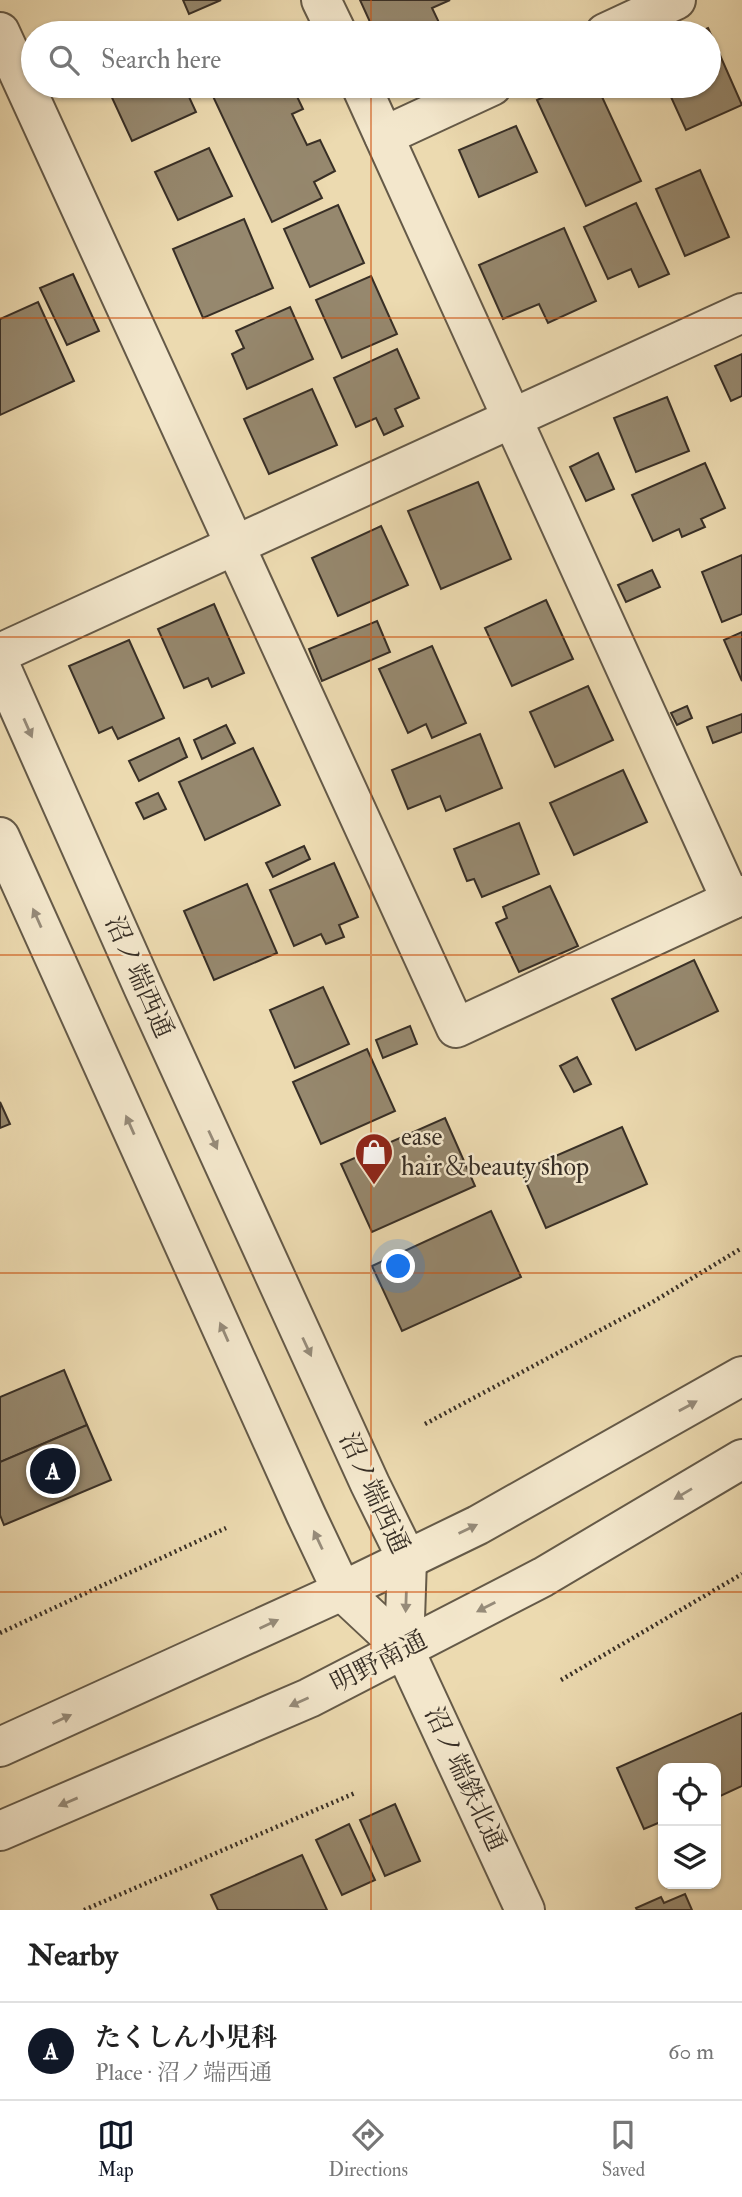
<!DOCTYPE html>
<html lang="en">
<head>
<meta charset="utf-8">
<style>
  body { margin:0; font-family:"IM FELL Double Pica","Noto Serif JP",serif; background:#f2f2f2; color:#222 }
  .controls { position:absolute; right:21px; bottom:21px; display:grid; overflow:hidden; border-radius:14px; box-shadow:0 2px 5px #0004 }
  .controls button { width:63px; height:63px; display:grid; place-items:center; padding:0; border:0; border-bottom:2px solid #e0e0e0; background:#fff; color:#222; font:35px sans-serif }
  .you { position:absolute; left:399px; top:1267px; width:24px; height:24px; margin:-18px; border:5px solid #fff; border-radius:50%; background:#1a73e8; box-shadow:0 0 0 10px #1a73e833 }
  .badge { display:grid; place-items:center; width:46px; height:46px; border-radius:50%; background:#111827; color:#fff; font-size:23px; font-weight:700 }
  .pin { position:absolute; translate:-50% -50%; border:4px solid #fff; box-shadow:0 2px 7px #0006 }
  .list { margin:0; padding:0; list-style:none }
  h2 { display:flex; justify-content:space-between; align-items:center; height:91px; margin:0; padding:0 28px; font-size:30px }
  h2 small { font-size:23px; font-weight:400; color:#767676 }
  .list li { display:grid; grid-template-columns:46px 1fr auto; gap:21px; align-items:center; box-sizing:border-box; height:98px; padding:0 28px; border-top:2px solid #e0e0e0 }
  .list b { display:block; font-size:26px; white-space:nowrap }
  .list p { margin:0; font-size:23px; white-space:nowrap; color:#767676 }
  .list em { font-size:23px; font-style:normal; color:#767676 }
  .icon { flex:none; width:38px; height:38px; fill:none; stroke:currentColor; stroke-width:2; stroke-linecap:round; stroke-linejoin:round }
  .map { position:relative; flex:none; width:742px; height:1910px; overflow:hidden }
  .search { position:absolute; background:#fff; box-shadow:0 2px 5px #0004; left:21px; right:21px; top:21px; height:77px; display:flex; align-items:center; gap:18px; box-sizing:border-box; padding:0 24px; border-radius:38px; color:#767676; font-size:26px }
  .sheet { height:189px; background:#fff }
  nav { display:flex; justify-content:space-around; align-items:center; box-sizing:border-box; height:98px; border-top:2px solid #e0e0e0; background:#fff; font-size:19px; color:#767676 }
  nav a { display:grid; justify-items:center; gap:4px }
  nav .on { color:#111827 }
  .map>svg:first-child { display:block }
  .building { fill:#96886e; stroke:#382f26; stroke-width:2 }
  .lines { fill:none; stroke-linecap:round; stroke-linejoin:round }
  .minor-casing { stroke:#655a48; stroke-width:42 }
  .tertiary-casing { stroke:#655a48; stroke-width:42 }
  .path { stroke:#382f26; stroke-width:4.5; stroke-dasharray:2 3.5; stroke-linecap:butt }
  .minor { stroke:#f3e7cc; stroke-width:38 }
  .tertiary { stroke:#f3e7cc; stroke-width:38 }
  .oneway { fill:#968b79 }
  .grid { fill:none; stroke:#ce5310; stroke-width:2; stroke-opacity:0.55 }
  .labels { text-anchor:middle; dominant-baseline:central; stroke-width:5; stroke-linejoin:round; paint-order:stroke }
  .street-label { font-size:26px; fill:#382f26; stroke:#f3e7cc }
  .poi-label { font-size:26px; fill:#382f26; stroke:#f3e7cc; text-anchor:start }
</style>
</head>
<body>
<div class="map">
<svg width="742" height="1910" viewBox="0 0 742 1910">
  <rect width="100%" height="100%" fill="#ecdab0"/>
  <filter id="stains"><feTurbulence type="fractalNoise" baseFrequency=".00286" numOctaves="4"/><feColorMatrix values="0 0 0 0 .2 0 0 0 0 .09 0 0 0 0 .02 0 0 0 .5 -.17"/></filter>
  <radialGradient id="worn" r=".72"><stop offset=".6" stop-color="#630" stop-opacity="0"/><stop offset="1" stop-color="#630" stop-opacity=".3"/></radialGradient>
  <g class="building">
    <path d="M183,0h38l-32,14z"/>
    <path d="M360,0h90l-18,8 12,25h-69z"/>
    <path d="M708,28l34,77 -56,25 -20,-44h43v-53h-12z"/>
    <path d="M115,86h69l12,26 -64,29 -24,-52z"/>
    <path d="M218,86h74l11,23 -11,5 15,31 13,-5 15,31 -21,11 8,16 -50,24 -62,-132z"/>
    <path d="M568,86h29l44,95 -55,25 -49,-106z"/>
    <path d="M516,126l21,46 -58,25 -20,-47z"/>
    <path d="M209,148l23,48 -54,24 -23,-48z"/>
    <path d="M700,170l29,67 -44,19 -29,-67z"/>
    <path d="M636,203l33,71 -30,13 -8,-18 -23,10 -24,-52z"/>
    <path d="M338,205l26,58 -54,24 -26,-58z"/>
    <path d="M244,219l29,69 -70,30 -30,-69z"/>
    <path d="M564,228l32,73 -48,22 -9,-19 -36,15 -24,-54z"/>
    <path d="M73,274l26,57 -32,14 -27,-57z"/>
    <path d="M371,276l26,58 -55,24 -26,-58z"/>
    <path d="M38,302l36,79 -74,34v-96z"/>
    <path d="M290,307l23,52 -66,30 -15,-35 12,-6 -8,-17z"/>
    <path d="M397,349l22,49 -24,11 8,17 -19,9 -8,-17 -20,9 -22,-49z"/>
    <path d="M742,354v42l-11,5 -16,-35z"/>
    <path d="M312,389l25,56 -68,29 -25,-55z"/>
    <path d="M667,397l22,54 -53,21 -22,-54z"/>
    <path d="M598,453l16,36 -28,12 -16,-34z"/>
    <path d="M705,463l20,45 -24,11 4,8 -23,10 -3,-8 -26,12 -21,-46z"/>
    <path d="M478,482l33,77 -70,30 -33,-78z"/>
    <path d="M381,526l27,59 -70,31 -26,-58z"/>
    <path d="M742,555v59l-20,8 -20,-50z"/>
    <path d="M652,570l8,17 -34,15 -8,-17z"/>
    <path d="M546,600l27,59 -61,27 -27,-58z"/>
    <path d="M214,604l30,69 -32,14 -4,-9 -24,10 -26,-59z"/>
    <path d="M377,621l13,31 -68,29 -13,-32z"/>
    <path d="M742,632v49l-18,-41z"/>
    <path d="M129,640l35,78 -46,21 -6,-12 -13,6 -30,-67z"/>
    <path d="M432,646l34,77 -34,15 -6,-14 -18,9 -29,-64z"/>
    <path d="M588,686l25,54 -58,27 -25,-55z"/>
    <path d="M687,706l5,12 -15,7 -6,-12z"/>
    <path d="M742,714v18l-29,11 -6,-16z"/>
    <path d="M226,725l9,18 -33,16 -8,-19z"/>
    <path d="M480,734l22,54 -56,23 -6,-15 -32,13 -16,-39z"/>
    <path d="M179,738l8,19 -48,24 -10,-20z"/>
    <path d="M253,748l27,57 -75,35 -26,-58z"/>
    <path d="M623,770l24,52 -73,33 -24,-52z"/>
    <path d="M158,793l8,16 -22,10 -8,-16z"/>
    <path d="M519,823l20,51 -57,23 -8,-18 -7,2 -13,-32z"/>
    <path d="M304,846l6,13 -37,18 -7,-14z"/>
    <path d="M334,863l24,54 -19,8 5,12 -18,7 -5,-10 -27,12 -24,-56z"/>
    <path d="M247,884l30,69 -63,27 -30,-69z"/>
    <path d="M550,886l28,60 -59,26 -23,-49 11,-5 -4,-11z"/>
    <path d="M694,960l24,51 -82,39 -24,-51z"/>
    <path d="M323,987l26,57 -54,24 -25,-58z"/>
    <path d="M410,1026l7,18 -34,14 -7,-18z"/>
    <path d="M367,1049l28,62 -74,33 -28,-62z"/>
    <path d="M577,1057l14,27 -17,8 -14,-26z"/>
    <path d="M0,1102l10,22 -10,4z"/>
    <path d="M445,1118l30,68 -103,46 -31,-68z"/>
    <path d="M622,1127l25,57 -101,44 -25,-57z"/>
    <path d="M491,1211l30,66 -119,54 -30,-65z"/>
    <path d="M64,1370l23,55 -87,37v-65z"/>
    <path d="M87,1425l24,55 -107,45 -4,-10v-53z"/>
    <path d="M742,1713v73l-26,12v-30h-53v53l-19,8 -27,-61z"/>
    <path d="M395,1804l25,57 -35,15 -25,-56z"/>
    <path d="M349,1824l26,56 -33,15 -26,-55z"/>
    <path d="M302,1855l25,55h-109l-7,-15z"/>
    <path d="M685,1894l7,16h-55l-1,-2 25,-11 3,6z"/>
  </g>
  <g class="lines">
    <defs>
      <g id="minor">
        <path d="M321,0l16,33"/>
        <path d="M0,32l456,996 286,-133"/>
        <path d="M605,33l71,-33"/>
        <path d="M361,86l370,814"/>
        <path d="M384,136l108,-50"/>
        <path d="M0,653l742,-340"/>
      </g>
      <g id="tertiary">
        <path d="M0,665l144,324 226,495 37,75 -3,90"/>
        <path d="M0,837l306,678 36,76 62,58 121,261"/>
        <path d="M0,1747l342,-156 136,-66 264,-149"/>
        <path d="M0,1831l309,-133 234,-121 199,-118"/>
      </g>
    </defs>
    <use href="#minor" class="minor-casing"/>
    <use href="#tertiary" class="tertiary-casing"/>
    <g class="path">
      <path d="M425,1424l226,-121 91,-55"/>
      <path d="M0,1633l226,-105"/>
      <path d="M561,1680l181,-106"/>
      <path d="M84,1910l271,-117"/>
    </g>
    <use href="#minor" class="minor"/>
    <use href="#tertiary" class="tertiary"/>
  </g>
  <defs><path id="oneway-solid" d="M-6-.8H1V-3.2L6.5 0L1 3.2V.8H-6Z" transform="scale(1.75)"/></defs>
  <g class="oneway">
    <use href="#oneway-solid" transform="translate(28 728) rotate(66)"/>
    <use href="#oneway-solid" transform="translate(37 918) rotate(-114)"/>
    <use href="#oneway-solid" transform="translate(130 1125) rotate(-114)"/>
    <use href="#oneway-solid" transform="translate(213 1140) rotate(65)"/>
    <use href="#oneway-solid" transform="translate(224 1332) rotate(-114)"/>
    <use href="#oneway-solid" transform="translate(307 1347) rotate(65)"/>
    <use href="#oneway-solid" transform="translate(688 1406) rotate(-29)"/>
    <use href="#oneway-solid" transform="translate(683 1494) rotate(149)"/>
    <use href="#oneway-solid" transform="translate(468 1529) rotate(-26)"/>
    <use href="#oneway-solid" transform="translate(318 1540) rotate(-115)"/>
    <use href="#oneway-solid" transform="translate(406 1602) rotate(92)"/>
    <use href="#oneway-solid" transform="translate(486 1607) rotate(153)"/>
    <use href="#oneway-solid" transform="translate(269 1624) rotate(-25)"/>
    <use href="#oneway-solid" transform="translate(299 1702) rotate(156)"/>
    <use href="#oneway-solid" transform="translate(62 1719) rotate(-25)"/>
    <use href="#oneway-solid" transform="translate(68 1802) rotate(157)"/>
  </g>
  <path class="grid" d="M371,0v33M371,86v1824M0,318h742M0,637h742M0,955h742M0,1273h742M0,1592h742"/>
  <defs>
    <symbol id="shop-pin" viewBox="-11 -11 22 30"><path d="M0 17L-7.5 6A9.5 9.5 0 1 1 7.5 6Z" fill="#8f2418" stroke="#f3e7cc"/><path d="M-5-2.5h2.3a2.7 3.5 0 0 1 5.4 0H5L5.5 6h-11ZM-1.5-2.5h3a1.5 2.3 0 0 0-3 0Z" fill="#fff"/></symbol>
  </defs>
  <g fill-rule="evenodd">
    <use href="#shop-pin" x="352" y="1130" width="44" height="60"/>
  </g>
  <g class="labels">
    <g class="street-label">
      <text transform="translate(139 977) rotate(66)">沼ノ端西通</text>
      <text transform="translate(374 1493) rotate(65)">沼ノ端西通</text>
      <text transform="translate(379 1662) rotate(-27)">明野南通</text>
      <text transform="translate(465 1779) rotate(65)">沼ノ端鉄北通</text>
    </g>
    <g class="poi-label">
      <text x="401" y="1137">ease<tspan x="401" dy="30">hair＆beauty shop</tspan></text>
    </g>
  </g>
  <rect width="100%" height="100%" filter="url(#stains)"/>
  <rect width="100%" height="100%" fill="url(#worn)"/>
</svg>
<div class="controls">
<button><svg class="icon" aria-label="locate" viewBox="0 0 24 24"><circle cx="12" cy="12" r="6"/><path d="M12 2v4M12 18v4M2 12h4M18 12h4"/></svg></button>
<button><svg class="icon" aria-label="layers" viewBox="0 0 24 24"><path d="M12 4l9 5-9 5-9-5zM3 14l9 5 9-5"/></svg></button>
</div>
<div class="you"></div>
<div class="pin badge" style="left:53px;top:1471px">A</div>
<div class="search"><svg class="icon" aria-label="search" viewBox="0 0 24 24"><circle cx="10" cy="10" r="6"/><path d="M15 15l6 6"/></svg>Search here</div>
</div>
<section class="sheet">
<h2>Nearby<small></small></h2>
<ul class="list">
<li><span class="badge">A</span><div><b>たくしん小児科</b><p>Place · 沼ノ端西通</p></div><em>60 m</em></li>
</ul>
</section>
<nav>
<a class="on"><svg class="icon" aria-label="map" viewBox="0 0 24 24"><path d="M3 6l6-2 6 2 6-2v14l-6 2-6-2-6 2zM9 4v14M15 6v14"/></svg>Map</a>
<a><svg class="icon" aria-label="directions" viewBox="0 0 24 24"><path d="M12 3l9 9-9 9-9-9zM9 14v-3h6M13 9l2 2-2 2"/></svg>Directions</a>
<a><svg class="icon" aria-label="saved" viewBox="0 0 24 24"><path d="M7 4h10v16l-5-4-5 4z"/></svg>Saved</a>
</nav>
</body>
</html>
